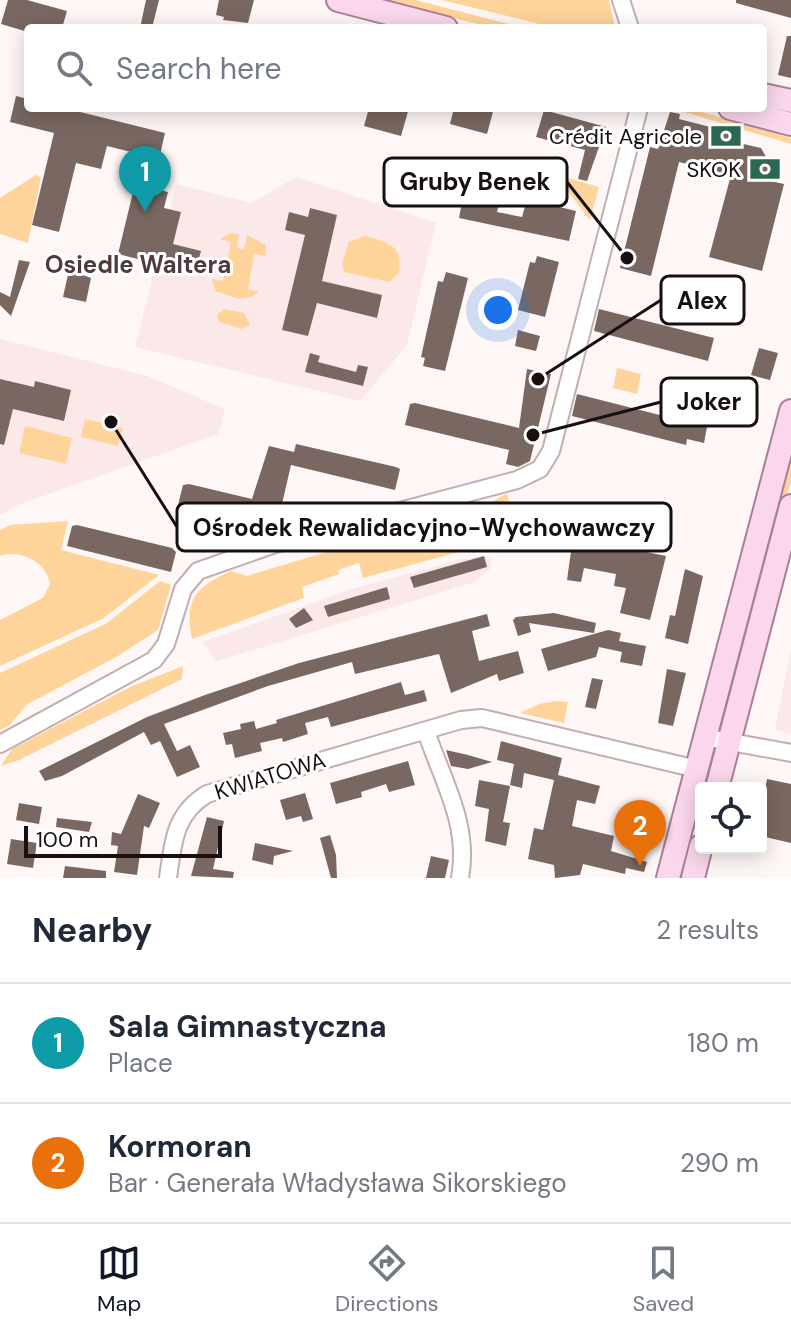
<!DOCTYPE html>
<html lang="en">
<head>
<meta charset="utf-8">
<style>
  body { margin:0; font-family:"DM Sans",sans-serif; background:#f2f2f3; color:#1f2937 }
  .controls { position:absolute; right:24px; bottom:24px; display:grid; overflow:hidden; border-radius:8px; box-shadow:0 4px 20px #0003 }
  .controls button { width:72px; height:72px; display:grid; place-items:center; padding:0; border:0; border-bottom:2px solid #e0e1e3; background:#fff; color:#1f2937; font:40px sans-serif }
  .scale { position:absolute; left:24px; bottom:20px; width:198px; box-sizing:border-box; padding-left:8px; border:4px solid #170f10; border-top:0; font-size:22px; line-height:28px; white-space:nowrap; color:#170f10; -webkit-text-stroke:6px #fff; paint-order:stroke }
  .you { position:absolute; left:498px; top:310px; width:28px; height:28px; margin:-20px; border:6px solid #fff; border-radius:50%; background:#1a73e8; box-shadow:0 0 0 12px #1a73e833 }
  .badge { display:grid; place-items:center; width:52px; height:52px; border-radius:50%; background:#111827; color:#fff; font-size:26px; font-weight:700 }
  .pin { position:absolute; translate:-50% -66px; filter:drop-shadow(0 2px 4px #0008) }
  .pin::after { content:''; position:absolute; top:42px; width:28px; height:24px; background:inherit; clip-path:polygon(0 0,100% 0,50% 100%) }
  .list { margin:0; padding:0; list-style:none }
  h2 { display:flex; justify-content:space-between; align-items:center; height:104px; margin:0; padding:0 32px; font-size:34px }
  h2 small { font-size:26px; font-weight:400; color:#747a83 }
  .list li { display:grid; grid-template-columns:52px 1fr auto; gap:24px; align-items:center; box-sizing:border-box; height:120px; padding:0 32px; border-top:2px solid #e0e1e3 }
  .list b { display:block; font-size:30px; white-space:nowrap }
  .list p { margin:0; font-size:26px; white-space:nowrap; color:#747a83 }
  .list em { font-size:26px; font-style:normal; color:#747a83 }
  .icon { flex:none; width:44px; height:44px; fill:none; stroke:currentColor; stroke-width:2; stroke-linecap:round; stroke-linejoin:round }
  .map { position:relative; flex:none; width:791px; height:878px; overflow:hidden }
  .search { position:absolute; background:#fff; box-shadow:0 4px 20px #0003; left:24px; right:24px; top:24px; height:88px; display:flex; align-items:center; gap:20px; box-sizing:border-box; padding:0 28px; border-radius:8px; color:#747a83; font-size:30px }
  .sheet { height:344px; background:#fff }
  nav { display:flex; justify-content:space-around; align-items:center; box-sizing:border-box; height:112px; border-top:2px solid #e0e1e3; background:#fff; font-size:22px; color:#747a83 }
  nav a { display:grid; justify-items:center; gap:4px }
  nav .on { color:#111827 }
  .map>svg:first-child { display:block }
  .built { fill:#fbe8e9 }
  .green { fill:#ffd49b }
  .building { fill:#796861 }
  .lines { fill:none; stroke-linecap:round; stroke-linejoin:round }
  .minor-casing { stroke:#c3aeb0; stroke-width:20 }
  .major-casing { stroke:#a97f97; stroke-width:26 }
  .minor { stroke:#fff; stroke-width:16 }
  .major { stroke:#fad7ec; stroke-width:22 }
  .labels { text-anchor:middle; dominant-baseline:central; stroke-width:6; stroke-linejoin:round; paint-order:stroke }
  .poi-label { font-size:22px; fill:#170f10; stroke:#fff; text-anchor:end }
  .street-label { font-size:22px; fill:#170f10; stroke:#fff }
  .neighbourhood-label { font-size:24px; font-weight:bold; fill:#4d3b3d; stroke:#fff }
  .leader { fill:none; stroke:#170f10; stroke-width:3 }
  .callout-dot { fill:#170f10; stroke:#fff; stroke-width:3 }
  .callout { fill:#fff; stroke:#170f10; stroke-width:3 }
  .callout-label { font-size:24px; text-anchor:middle; font-weight:bold; fill:#170f10 }
</style>
</head>
<body>
<div class="map">
<svg width="791" height="878" viewBox="0 0 791 878">
  <rect width="100%" height="100%" fill="#fff6f6"/>
  <g class="built">
    <path d="M296,177l140,46 -29,122 -47,56 -225,-54 41,-163 75,19z"/>
    <path d="M0,339l147,37 78,33 -7,25 -198,70 -20,11z"/>
    <path d="M492,557l-2,12 -16,13 -257,79 -15,-19 150,-53 111,-30z"/>
    <path d="M791,649v85l-16,-4z"/>
  </g>
  <g class="green">
    <path d="M380,0h35l110,28h-31z"/>
    <path d="M442,0h167l6,28h-60z"/>
    <path d="M671,108h17l103,30v6z"/>
    <path d="M36,175l5,2 -13,66 -28,-9v-36z"/>
    <path d="M561,176l38,11 -9,33 -30,-39z"/>
    <path d="M230,233l9,1 -2,14 7,1 3,-14 19,10 -1,11 -11,-2 -6,35 11,3 -8,5 -12,2 -24,-8 -3,-12 11,2 8,-39 -11,-3z"/>
    <path d="M365,236c23,6 38,9 34,36l-9,10 -46,-10 -2,-9 7,-21z"/>
    <path d="M224,309l20,4 6,12 -8,4 -23,-7 -2,-7z"/>
    <path d="M617,368l24,6 -4,20 -24,-6z"/>
    <path d="M85,419l38,9 -5,18 -37,-9z"/>
    <path d="M25,426l47,12 -6,26 -47,-11z"/>
    <path d="M791,445v37l-65,231z"/>
    <path d="M507,494l2,8 -14,40 -132,36 -4,-15 -21,7 1,4 -37,13 2,11 -112,41c-8,-40 4,-52 39,-68l16,5c78,-24 156,-47 234,-67 11,-3 14,-12 26,-15z"/>
    <path d="M68,521l-7,29 98,25 -55,43 -104,48v-46l43,-22 7,-14c-3,-22 -30,-35 -50,-28v-26l10,-5z"/>
    <path d="M160,581l11,4 -13,45 -40,26 -92,49 -16,20 -10,5v-57l107,-50z"/>
    <path d="M183,666l-1,13 -163,81 -18,6 11,-17 118,-62z"/>
    <path d="M556,701l12,1 -4,21 -44,-10 19,-9z"/>
  </g>
  <g class="building">
    <path d="M8,0h19l40,11 -5,17h-34v4l-27,-8z"/>
    <path d="M146,0h13l-7,28h-12z"/>
    <path d="M219,0h35l-6,23 -25,-3 1,-3 -8,-2z"/>
    <path d="M736,0h55v18l-55,-15z"/>
    <path d="M787,36h4v42l-13,-3z"/>
    <path d="M16,96l12,3v9h36l101,25 -6,26 -52,-13 -6,23 -25,-6 -17,69 -27,-7 22,-92 -44,-11z"/>
    <path d="M369,108h40l-8,28 -37,-10z"/>
    <path d="M454,108h40l-7,26 -37,-10z"/>
    <path d="M544,110l62,17 -19,54 -9,-2 7,-29 -49,-13z"/>
    <path d="M670,112l10,2 -1,5 55,14 -2,4 8,2 -1,4 22,5 9,16 -4,16 18,4 -22,87 -53,-14 22,-82 -52,-13 -28,114 -31,-8 30,-121 8,2z"/>
    <path d="M395,170l22,6 -8,30 -23,-7z"/>
    <path d="M135,184l33,8 -4,16 17,4 -8,32 28,7 -4,15 -45,-11 -2,7 -32,-8z"/>
    <path d="M461,184l40,11 -4,17 25,5 5,-18 49,12 -7,30 -110,-23 3,-16 -5,-1z"/>
    <path d="M310,208l27,7 -15,66 60,14 -5,23 -60,-15 -9,33 -26,-6 23,-95 -20,-5 4,-18 19,5z"/>
    <path d="M537,256l22,6 -14,55 -27,-7 12,-48 5,1z"/>
    <path d="M19,260l11,2 -19,54 -11,-11v-13l10,5z"/>
    <path d="M69,270l22,8 -5,24 -23,-5z"/>
    <path d="M446,272l22,6 -23,93 -22,-5 2,-8 -4,-1 17,-76 5,1z"/>
    <path d="M599,309l115,29 -6,23 -114,-30z"/>
    <path d="M518,330l22,6 -4,15 -21,-5z"/>
    <path d="M759,348l19,5 -8,27 -19,-5z"/>
    <path d="M310,353l10,3 -2,6 38,10 2,-7 10,2 -5,19 -58,-14z"/>
    <path d="M527,369l24,5 -21,87 -12,6 -12,-3 3,-14 -104,-25 5,-21 5,-1 104,25z"/>
    <path d="M0,379l34,8 1,-6 36,9 -7,31 -51,-12 -9,36 -4,-1z"/>
    <path d="M577,394l130,33 -3,16 -17,-4 -1,6 -114,-29z"/>
    <path d="M296,444l100,23 4,2 -5,21 -104,-25 -9,39 18,4 -4,18 -12,-3 -2,8 -104,-26 5,-20 6,-1 63,15 17,-53 25,6z"/>
    <path d="M77,525l95,23 4,4 -5,20 -104,-26 5,-20z"/>
    <path d="M573,537l93,19 -16,64 -30,-7 6,-25 -12,-2 2,-12 -32,-6 -3,14 -14,-2z"/>
    <path d="M484,556l3,11 -73,21 -4,-11z"/>
    <path d="M685,569l18,7 -15,68 -23,-6 5,-23 5,1z"/>
    <path d="M387,587l3,12 -62,18 -4,-11z"/>
    <path d="M304,608l9,12 -17,8 -7,-9z"/>
    <path d="M554,613l42,10 -2,10 -65,-10 2,9 -13,4 -5,-16 3,-3z"/>
    <path d="M487,614l3,12 -18,5 7,30 39,-10 6,22 -25,8 -2,-7 -46,19 -12,-39 -84,20 -3,-12 -84,24 -104,38 13,27 13,-6 10,22 -23,10 -17,-36 -9,4 -7,-13 -82,44 -17,5 -6,-10 108,-54 58,-22 94,-32z"/>
    <path d="M608,630l13,3 -2,8 27,5 -4,20 -22,-4 2,-10 -23,-5 -3,10 -48,14 -7,-22z"/>
    <path d="M667,669l19,4 -13,53 -15,-3z"/>
    <path d="M592,678l11,2 -7,29 -11,-2z"/>
    <path d="M401,682l4,13 19,-5 3,11 -96,26 -3,-10 -23,6 3,11 -25,8 -1,-4 -22,5 2,8 -27,7 -3,-14 -6,1 -3,-12 18,-4 -1,-5 14,-3 2,8 21,-6 -1,-3z"/>
    <path d="M501,741l61,17 -4,17 42,11 -5,18 -18,-4 -5,26 42,10 -3,15 36,11 -3,10 -18,-4 -1,6 -42,-10 -3,11 -25,3 -1,-13 -26,-6 6,-31 9,2 11,-50 -30,-7 -2,15 -12,-3 4,-21 -17,-4z"/>
    <path d="M446,750l22,5 24,7 -24,7 -17,-3z"/>
    <path d="M408,761l7,24 -26,7 -3,-8 -25,8 1,5 -26,7 -6,-21z"/>
    <path d="M767,779l24,5v59l-30,-7v-26z"/>
    <path d="M479,780l31,6 -7,36 7,1 -4,23 -21,-5 4,-32 -14,-3z"/>
    <path d="M305,793l8,26 -10,3 -2,-6 -15,4 -6,-20z"/>
    <path d="M138,794l22,9 -11,25 -5,-2 -7,49 -23,-3 4,-26 -7,-1 1,-13 9,2z"/>
    <path d="M19,803l23,4 -3,17 -23,-4z"/>
    <path d="M633,811l20,4 -6,22 -22,-5z"/>
    <path d="M207,817l17,4 -11,48 21,3 -1,6 -42,-2z"/>
    <path d="M57,818l35,4 -3,10 -33,-5z"/>
    <path d="M330,835l6,20 1,23h-6l-11,-40z"/>
    <path d="M11,839l26,4 -4,25 -26,-4z"/>
    <path d="M255,843l38,8 -19,5 -1,9 -21,-5z"/>
    <path d="M431,856l18,4 -4,18h-19z"/>
    <path d="M65,866l41,5v7h-43z"/>
  </g>
  <g class="lines">
    <defs>
      <g id="minor">
        <path d="M621,0l9,28"/>
        <path d="M426,731c16,49 44,93 34,147"/>
        <path d="M704,737l87,16"/>
        <path d="M0,744l154,-84 12,-16 17,-55 15,-18 77,-27 242,-64 23,-11 11,-18 88,-343"/>
        <path d="M168,878c5,-35 6,-64 39,-84l254,-74 21,-2 215,51"/>
      </g>
      <g id="major">
        <path d="M338,0l108,28"/>
        <path d="M763,95l28,6"/>
        <path d="M730,108l61,16"/>
        <path d="M717,788l74,-282"/>
        <path d="M668,878l123,-467"/>
        <path d="M693,878l8,-32"/>
      </g>
    </defs>
    <use href="#minor" class="minor-casing"/>
    <use href="#major" class="major-casing"/>
    <use href="#minor" class="minor"/>
    <use href="#major" class="major"/>
  </g>
  <defs>
    <symbol id="bank-bare" viewBox="-9 -9 18 18"><path d="M-6-4H6V4H-6ZM0-2.3a2.3 2.3 0 1 0 0 4.6a2.3 2.3 0 1 0 0-4.6Z" fill="#2d6852" stroke="#fff" stroke-width="2.5" paint-order="stroke"/></symbol>
  </defs>
  <g fill-rule="evenodd">
    <use href="#bank-bare" x="704" y="114" width="44" height="44"/>
    <use href="#bank-bare" x="743" y="147" width="44" height="44"/>
  </g>
  <g class="labels">
    <g class="poi-label">
      <text x="702" y="136">Crédit Agricole</text>
      <text x="741" y="169">SKOK</text>
    </g>
    <g class="street-label">
      <text transform="translate(270 776) rotate(-17)">KWIATOWA</text>
    </g>
    <g class="neighbourhood-label">
      <text x="138" y="264">Osiedle Waltera</text>
    </g>
  </g>
  <path class="leader" d="M627 258L567 182M538 379L661 300M533 435L661 402M111 422L177 527"/>
  <g class="callout-dot">
    <circle cx="627" cy="258" r="8"/>
    <circle cx="538" cy="379" r="8"/>
    <circle cx="533" cy="435" r="8"/>
    <circle cx="111" cy="422" r="8"/>
  </g>
  <g class="callout">
    <rect x="384" y="158" width="183" height="48" rx="8"/>
    <rect x="661" y="276" width="83" height="48" rx="8"/>
    <rect x="661" y="378" width="96" height="48" rx="8"/>
    <rect x="177" y="503" width="494" height="48" rx="8"/>
  </g>
  <g class="callout-label">
    <text x="475" y="190">Gruby Benek</text>
    <text x="702" y="309">Alex</text>
    <text x="709" y="410">Joker</text>
    <text x="424" y="536">Ośrodek Rewalidacyjno-Wychowawczy</text>
  </g>
</svg>
<div class="controls">
<button><svg class="icon" aria-label="locate" viewBox="0 0 24 24"><circle cx="12" cy="12" r="6"/><path d="M12 2v4M12 18v4M2 12h4M18 12h4"/></svg></button>
</div>
<div class="scale">100 m</div>
<div class="you"></div>
<div class="pin badge" style="left:145px;top:212px;background:#0f9aa8">1</div>
<div class="pin badge" style="left:640px;top:866px;background:#e8710a">2</div>
<div class="search"><svg class="icon" aria-label="search" viewBox="0 0 24 24"><circle cx="10" cy="10" r="6"/><path d="M15 15l6 6"/></svg>Search here</div>
</div>
<section class="sheet">
<h2>Nearby<small>2 results</small></h2>
<ul class="list">
<li><span class="badge" style="background:#0f9aa8">1</span><div><b>Sala Gimnastyczna</b><p>Place</p></div><em>180 m</em></li>
<li><span class="badge" style="background:#e8710a">2</span><div><b>Kormoran</b><p>Bar · Generała Władysława Sikorskiego</p></div><em>290 m</em></li>
</ul>
</section>
<nav>
<a class="on"><svg class="icon" aria-label="map" viewBox="0 0 24 24"><path d="M3 6l6-2 6 2 6-2v14l-6 2-6-2-6 2zM9 4v14M15 6v14"/></svg>Map</a>
<a><svg class="icon" aria-label="directions" viewBox="0 0 24 24"><path d="M12 3l9 9-9 9-9-9zM9 14v-3h6M13 9l2 2-2 2"/></svg>Directions</a>
<a><svg class="icon" aria-label="saved" viewBox="0 0 24 24"><path d="M7 4h10v16l-5-4-5 4z"/></svg>Saved</a>
</nav>
</body>
</html>
